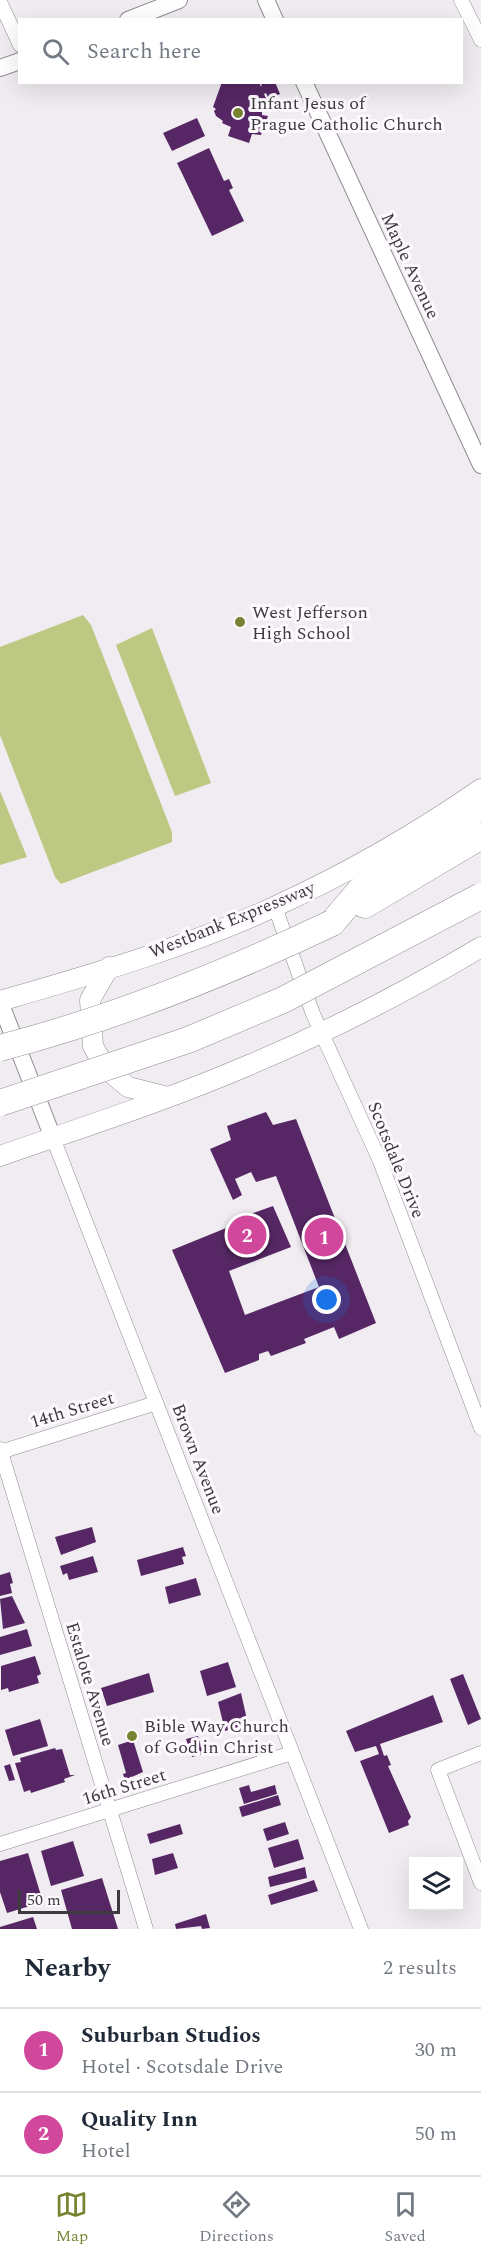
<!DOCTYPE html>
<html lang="en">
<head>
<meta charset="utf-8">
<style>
  body { margin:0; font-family:Spectral,serif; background:#f6f6f7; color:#1f2937 }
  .controls { position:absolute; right:18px; bottom:18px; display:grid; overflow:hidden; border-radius:0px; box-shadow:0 6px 24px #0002 }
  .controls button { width:54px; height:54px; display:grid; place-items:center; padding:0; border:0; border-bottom:2px solid #e0e1e3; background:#fff; color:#1f2937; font:30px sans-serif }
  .scale { position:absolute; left:18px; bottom:15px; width:102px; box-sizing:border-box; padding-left:6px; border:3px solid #3c3a3c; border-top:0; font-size:16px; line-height:21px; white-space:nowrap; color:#3c3a3c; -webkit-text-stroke:4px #fdf9ff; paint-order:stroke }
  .you { position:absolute; left:327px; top:1300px; width:21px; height:21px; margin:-15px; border:4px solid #fff; border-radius:50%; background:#1a73e8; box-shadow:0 0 0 9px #1a73e833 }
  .badge { display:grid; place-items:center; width:39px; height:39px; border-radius:50%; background:#768330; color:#fff; font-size:20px; font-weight:700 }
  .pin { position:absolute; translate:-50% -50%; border:3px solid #fff; box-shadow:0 2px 6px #0006 }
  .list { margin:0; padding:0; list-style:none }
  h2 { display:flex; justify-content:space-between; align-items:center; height:78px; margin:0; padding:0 24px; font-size:26px }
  h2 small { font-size:20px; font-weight:400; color:#747a83 }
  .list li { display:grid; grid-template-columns:39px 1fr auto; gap:18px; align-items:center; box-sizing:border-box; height:84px; padding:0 24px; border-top:2px solid #e0e1e3 }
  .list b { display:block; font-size:22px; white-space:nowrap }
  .list p { margin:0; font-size:20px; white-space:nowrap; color:#747a83 }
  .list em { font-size:20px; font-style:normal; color:#747a83 }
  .icon { flex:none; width:33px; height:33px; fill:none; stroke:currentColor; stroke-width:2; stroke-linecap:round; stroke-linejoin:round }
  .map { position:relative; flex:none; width:481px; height:1929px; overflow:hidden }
  .search { position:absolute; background:#fff; box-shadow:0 6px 24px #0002; left:18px; right:18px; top:18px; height:66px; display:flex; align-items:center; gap:15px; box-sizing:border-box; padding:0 21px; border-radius:0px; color:#747a83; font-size:22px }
  .sheet { height:246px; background:#fff }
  nav { display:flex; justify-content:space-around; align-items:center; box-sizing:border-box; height:84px; border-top:2px solid #e0e1e3; background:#fff; font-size:16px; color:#747a83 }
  nav a { display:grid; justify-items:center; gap:3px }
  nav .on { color:#768330 }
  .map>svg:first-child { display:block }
  .green { fill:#bdc983 }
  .building { fill:#562764 }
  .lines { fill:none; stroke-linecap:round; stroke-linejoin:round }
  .minor-casing { stroke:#908d92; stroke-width:15 }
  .tertiary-casing { stroke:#908d92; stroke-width:18 }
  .secondary-casing { stroke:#908d92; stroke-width:21 }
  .motorway-casing { stroke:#908d92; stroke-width:27 }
  .minor { stroke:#fff; stroke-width:14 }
  .tertiary { stroke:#fff; stroke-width:16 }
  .secondary { stroke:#fff; stroke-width:20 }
  .motorway { stroke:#fff; stroke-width:26 }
  .motorway-bridge-casing { stroke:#908d92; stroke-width:27; stroke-linecap:butt }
  .motorway-bridge { stroke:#fff; stroke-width:26 }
  .poi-dot { fill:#768330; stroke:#fdf9ff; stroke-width:2 }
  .labels { text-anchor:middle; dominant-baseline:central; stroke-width:6; stroke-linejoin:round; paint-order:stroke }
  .poi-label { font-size:18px; fill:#3c3a3c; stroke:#fdf9ff; text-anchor:start }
  .street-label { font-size:18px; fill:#3c3a3c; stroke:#fdf9ff }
</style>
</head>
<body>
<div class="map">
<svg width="481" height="1929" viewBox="0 0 481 1929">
  <rect width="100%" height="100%" fill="#f0ecf1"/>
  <g class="green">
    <path d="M83,615l8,10 81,207v10l-111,42 -6,-7 -55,-142v-88z"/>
    <path d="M152,628l59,155 -36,13 -59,-151z"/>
    <path d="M0,791l27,66 -27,8z"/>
  </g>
  <g class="building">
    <path d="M222,82h37l2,5 1,-5h13l5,12 -11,5 -3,-6 -2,1 6,13 -8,3v5l6,1 -7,19 -9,-1 -3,9 -21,-7 3,-9 -9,-4 1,-2 -7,-5 -2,-5 2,-2 -3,-2z"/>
    <path d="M197,118l8,18 -33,15 -9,-18z"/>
    <path d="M209,148l15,33 5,-2 4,9 -4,2 15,31 -32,15 -35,-73z"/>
    <path d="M266,1112l7,13 23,-6 80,204 -37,16 -5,-12 -30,12 2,4 -35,13 -3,-5 -9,3v6l-34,13 -53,-123 64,-26v-5l37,-13 18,41 -62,24 16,44 74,-28 -43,-111 -20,6 -5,-10 -16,7 7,16 -9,5 -23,-51 21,-9 -4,-14z"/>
    <path d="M92,1527l4,15 -35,13 -6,-18z"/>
    <path d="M183,1547l3,9 -4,1 2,7 -43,12 -4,-16z"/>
    <path d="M93,1556l5,16 -29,8 -2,-7 -4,2 -3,-9z"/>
    <path d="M10,1572l3,11 -3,1 2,9 -12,3v-21z"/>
    <path d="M196,1578l5,17 -32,9 -4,-17z"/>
    <path d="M12,1596l13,27 -22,6 -3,-30z"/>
    <path d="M27,1629l5,17 -32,9v-18z"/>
    <path d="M35,1656l6,18 -4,2 2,7 -30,9 -1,-4 -7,2v-24z"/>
    <path d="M228,1662l8,25 -29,9 -7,-25z"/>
    <path d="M149,1673l5,19 -47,14 -6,-18z"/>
    <path d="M463,1674l18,45 -13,6 -18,-46z"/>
    <path d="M241,1693l7,31 -23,7 -7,-29z"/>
    <path d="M433,1695l10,27 -63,22 4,12 3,-1 4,10 -3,1 23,51 -3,4 1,4 -20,8 -29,-72 19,-7 -3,-8 -21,6 -9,-21z"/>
    <path d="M40,1719l8,27 -35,10 -8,-26z"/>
    <path d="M198,1736l5,18 -11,3 -6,-18z"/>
    <path d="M133,1740l10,32 -18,8 -2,-6 3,-1 -8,-28z"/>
    <path d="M55,1748l1,2 6,-1 8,26h5l-11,4 1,3 -34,11 -1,-3 -6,2 -9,-29 6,-1 -1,-4z"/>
    <path d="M10,1764l5,16 -6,1 -5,-15z"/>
    <path d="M249,1785l2,7 24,-7 2,9 -33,10 -5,-16z"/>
    <path d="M278,1795l3,10 -39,12 -3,-10z"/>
    <path d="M285,1822l4,12 -22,7 -4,-12z"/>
    <path d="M180,1824l3,10 -33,10 -3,-10z"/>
    <path d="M298,1839l6,20 -30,9 -6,-20z"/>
    <path d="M73,1841l11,35 -33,10 -10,-35z"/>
    <path d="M28,1853l15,49 -36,11 -7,-21v-31z"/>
    <path d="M173,1853l5,15 -23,7 -3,-16z"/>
    <path d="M305,1867l2,11 -37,9 -2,-10z"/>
    <path d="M102,1878l16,51h-46l-11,-39z"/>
    <path d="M314,1880l4,11 -47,14 -3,-10z"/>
    <path d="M206,1914l4,14 -8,1 -1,-3 -25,3 -1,-5z"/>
    <path d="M33,1917l4,12h-37v-2z"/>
  </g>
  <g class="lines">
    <defs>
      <g id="minor">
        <path d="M461,0l20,40"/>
        <path d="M0,2l20,43"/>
        <path d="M275,907l38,107 67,147 101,267"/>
        <path d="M53,1138l308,791"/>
        <path d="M0,1449l146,480"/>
        <path d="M0,1452l156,-49"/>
        <path d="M481,1753l-43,17 43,113"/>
        <path d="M0,1844l292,-91"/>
      </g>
      <g id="tertiary">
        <path d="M266,0l9,20"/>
        <path d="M128,20l51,-20"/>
        <path d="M0,68l20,-7"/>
        <path d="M304,82l177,383"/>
        <path d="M0,1002l53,136"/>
      </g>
      <g id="secondary">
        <path d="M109,967l-19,33 3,46 12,22 23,19 40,10"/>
        <path d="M0,1001c93,-27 188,-54 276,-95 72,-33 140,-72 205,-117"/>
        <path d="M0,1156c83,-29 168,-56 249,-91 79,-33 158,-74 232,-118"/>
      </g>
      <g id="motorway">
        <path d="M365,905l116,-69"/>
        <path d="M332,923l29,-34 59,-38 61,-45"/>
      </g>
    </defs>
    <use href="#minor" class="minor-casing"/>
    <use href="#tertiary" class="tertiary-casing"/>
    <use href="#secondary" class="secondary-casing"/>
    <use href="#motorway" class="motorway-casing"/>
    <use href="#minor" class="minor"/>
    <use href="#tertiary" class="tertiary"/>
    <use href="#secondary" class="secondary"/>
    <use href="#motorway" class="motorway"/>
    <defs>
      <g id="motorway-bridge">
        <path d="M0,1048c115,-30 225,-74 332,-125"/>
        <path d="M0,1103l188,-63 95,-40 198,-104"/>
      </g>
    </defs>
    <use href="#motorway-bridge" class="motorway-bridge-casing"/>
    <use href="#motorway-bridge" class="motorway-bridge"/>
  </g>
  <g class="poi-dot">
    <circle cx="238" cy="113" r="6"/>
    <circle cx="240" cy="622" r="6"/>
    <circle cx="132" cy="1736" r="6"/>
  </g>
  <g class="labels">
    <g class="poi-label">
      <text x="250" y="103">Infant Jesus of<tspan x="250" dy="21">Prague Catholic Church</tspan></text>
      <text x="252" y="612">West Jefferson<tspan x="252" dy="21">High School</tspan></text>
      <text x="144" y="1726">Bible Way Church<tspan x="144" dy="21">of God in Christ</tspan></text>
    </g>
    <g class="street-label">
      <text transform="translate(410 266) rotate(65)">Maple Avenue</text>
      <text transform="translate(232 920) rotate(-22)">Westbank Expressway</text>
      <text transform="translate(396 1160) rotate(68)">Scotsdale Drive</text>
      <text transform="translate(72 1410) rotate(-17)">14th Street</text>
      <text transform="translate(198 1459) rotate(69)">Brown Avenue</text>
      <text transform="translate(90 1684) rotate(73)">Estalote Avenue</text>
      <text transform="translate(124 1787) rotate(-17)">16th Street</text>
    </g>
  </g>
</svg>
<div class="controls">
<button><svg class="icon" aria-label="layers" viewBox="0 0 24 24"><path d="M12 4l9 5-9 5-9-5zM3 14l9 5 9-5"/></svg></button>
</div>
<div class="scale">50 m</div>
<div class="you"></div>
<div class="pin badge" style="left:324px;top:1237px;background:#d1479c">1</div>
<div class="pin badge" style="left:247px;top:1235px;background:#d1479c">2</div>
<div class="search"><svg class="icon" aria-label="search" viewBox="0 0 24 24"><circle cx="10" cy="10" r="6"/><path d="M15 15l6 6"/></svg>Search here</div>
</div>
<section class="sheet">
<h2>Nearby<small>2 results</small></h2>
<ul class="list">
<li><span class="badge" style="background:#d1479c">1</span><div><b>Suburban Studios</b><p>Hotel · Scotsdale Drive</p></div><em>30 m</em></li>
<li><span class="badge" style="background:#d1479c">2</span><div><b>Quality Inn</b><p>Hotel</p></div><em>50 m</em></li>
</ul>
</section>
<nav>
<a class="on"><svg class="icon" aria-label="map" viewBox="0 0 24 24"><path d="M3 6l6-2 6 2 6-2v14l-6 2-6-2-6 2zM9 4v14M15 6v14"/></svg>Map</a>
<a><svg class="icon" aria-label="directions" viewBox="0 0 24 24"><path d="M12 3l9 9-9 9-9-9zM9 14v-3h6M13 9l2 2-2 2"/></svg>Directions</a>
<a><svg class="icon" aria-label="saved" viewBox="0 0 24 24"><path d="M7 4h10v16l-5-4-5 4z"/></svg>Saved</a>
</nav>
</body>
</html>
